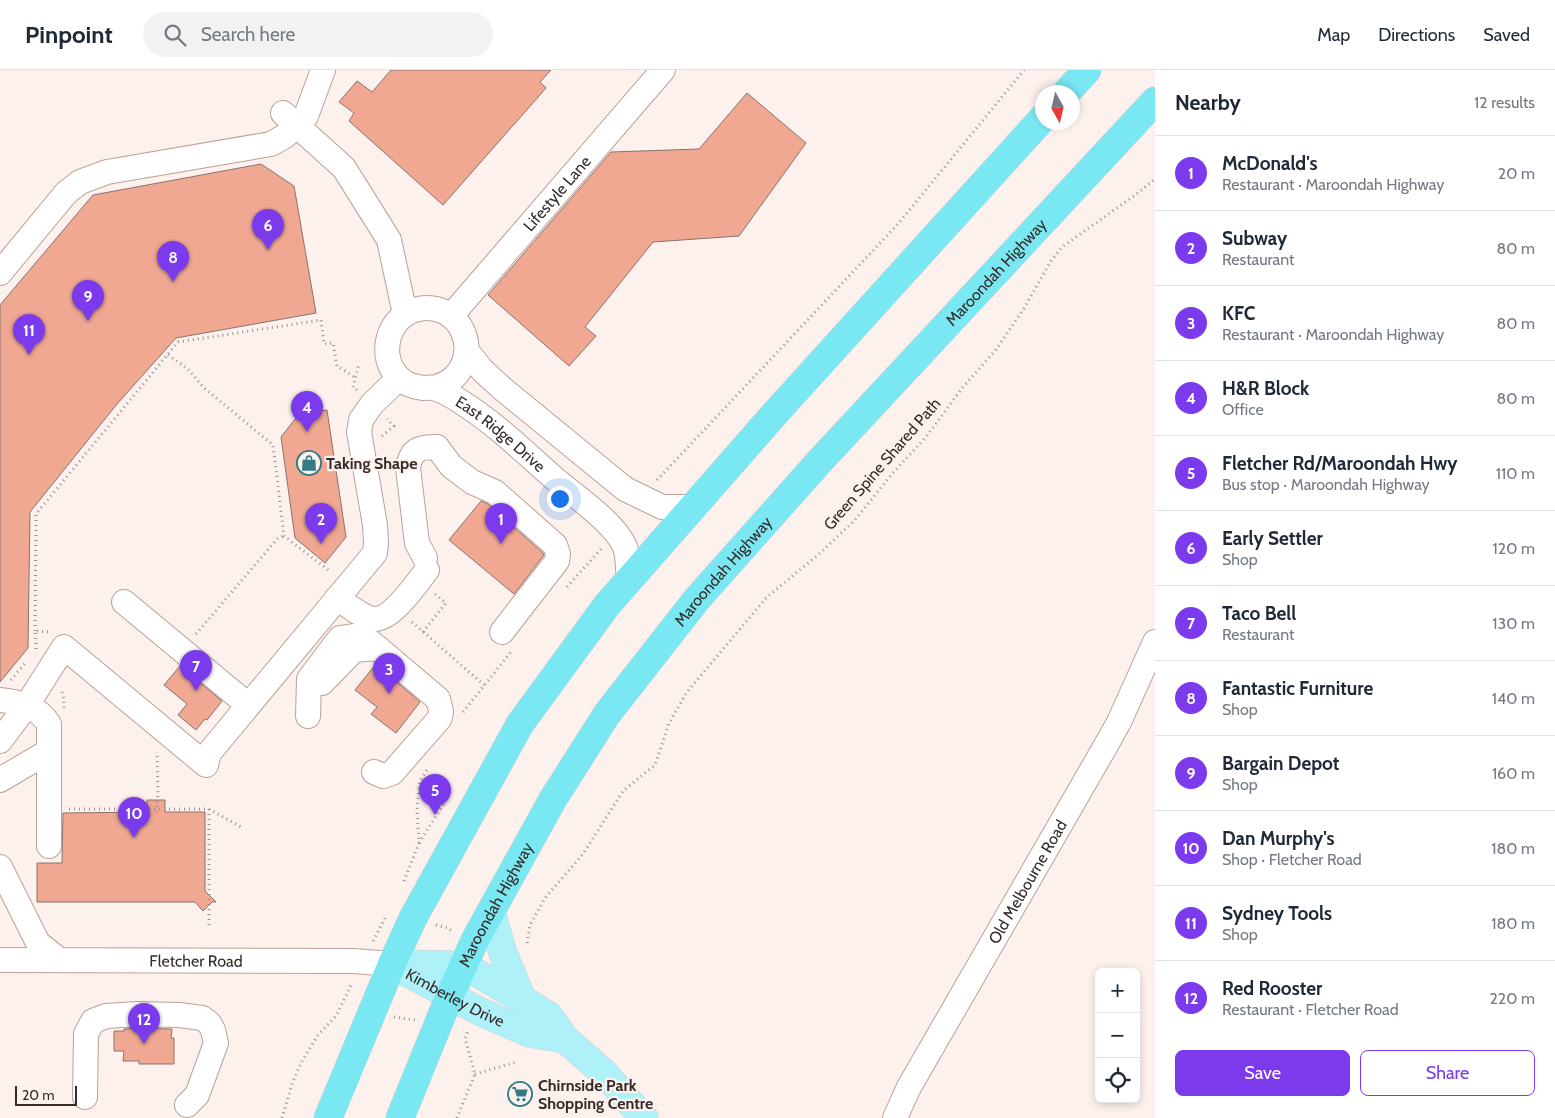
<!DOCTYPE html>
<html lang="en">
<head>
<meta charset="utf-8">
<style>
  body { margin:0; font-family:Cabin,sans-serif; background:#f2f2f3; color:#1f2937 }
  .controls { position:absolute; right:15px; bottom:15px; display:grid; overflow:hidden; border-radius:8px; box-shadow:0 2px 8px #0003 }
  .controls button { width:45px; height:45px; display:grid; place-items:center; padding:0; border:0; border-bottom:1px solid #e0e1e3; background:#fff; color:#1f2937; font:25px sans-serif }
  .compass { position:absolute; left:1035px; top:15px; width:45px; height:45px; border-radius:50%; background:#fff; box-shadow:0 2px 8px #0003; rotate:172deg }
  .scale { position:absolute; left:15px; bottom:12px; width:62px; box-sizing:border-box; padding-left:5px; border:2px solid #352b28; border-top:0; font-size:14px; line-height:18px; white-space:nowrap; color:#352b28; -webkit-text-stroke:4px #fdf1ee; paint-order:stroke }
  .you { position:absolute; left:559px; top:428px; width:18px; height:18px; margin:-12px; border:4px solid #fff; border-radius:50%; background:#1a73e8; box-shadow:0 0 0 8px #1a73e833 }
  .badge { display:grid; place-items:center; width:32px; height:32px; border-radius:50%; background:#7c3aed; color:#fff; font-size:16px; font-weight:700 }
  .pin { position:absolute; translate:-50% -41px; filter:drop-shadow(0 1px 2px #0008) }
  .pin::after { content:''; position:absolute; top:26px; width:18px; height:15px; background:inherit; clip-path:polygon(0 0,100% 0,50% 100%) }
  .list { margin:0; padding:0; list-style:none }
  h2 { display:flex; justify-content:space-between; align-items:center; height:65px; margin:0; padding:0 20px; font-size:21px }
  h2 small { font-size:16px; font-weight:400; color:#747a83 }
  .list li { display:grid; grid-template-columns:32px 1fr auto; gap:15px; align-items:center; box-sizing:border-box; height:75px; padding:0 20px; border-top:1px solid #e0e1e3 }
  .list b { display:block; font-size:19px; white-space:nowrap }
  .list p { margin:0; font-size:16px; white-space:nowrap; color:#747a83 }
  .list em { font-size:16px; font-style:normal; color:#747a83 }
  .actions { display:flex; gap:10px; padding:15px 20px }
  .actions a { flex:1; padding:11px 0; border:1px solid #7c3aed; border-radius:8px; text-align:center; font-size:18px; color:#7c3aed }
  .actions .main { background:#7c3aed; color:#fff }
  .icon { flex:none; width:28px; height:28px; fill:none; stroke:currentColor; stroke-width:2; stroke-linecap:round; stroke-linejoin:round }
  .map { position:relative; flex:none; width:1155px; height:1048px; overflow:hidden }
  header { display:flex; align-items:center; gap:30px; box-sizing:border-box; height:70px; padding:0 25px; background:#fff; border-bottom:1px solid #e0e1e3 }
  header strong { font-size:24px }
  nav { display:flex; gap:28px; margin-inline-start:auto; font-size:18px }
  .search { width:350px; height:45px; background:#f2f2f3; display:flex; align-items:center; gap:12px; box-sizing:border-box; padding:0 18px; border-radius:28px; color:#747a83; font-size:19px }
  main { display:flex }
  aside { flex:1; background:#fff }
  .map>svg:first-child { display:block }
  .building { fill:#f0a893; stroke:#8a726a }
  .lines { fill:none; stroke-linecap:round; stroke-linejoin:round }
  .minor-casing { stroke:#bba199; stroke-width:26 }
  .major-casing { stroke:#d3d0d0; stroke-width:29 }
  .highway-casing { stroke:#d3d0d0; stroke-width:29 }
  .path { stroke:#9b908d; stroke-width:3; stroke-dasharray:1 4; stroke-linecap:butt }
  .minor { stroke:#fff; stroke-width:24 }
  .major { stroke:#aff1f8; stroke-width:28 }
  .highway { stroke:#7ae8f3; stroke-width:28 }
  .labels { text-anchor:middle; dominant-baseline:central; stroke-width:4.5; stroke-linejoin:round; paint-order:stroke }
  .street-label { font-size:16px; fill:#352b28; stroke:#fdf1ee }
  .poi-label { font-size:16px; font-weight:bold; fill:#352b28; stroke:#fdf1ee; text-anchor:start }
</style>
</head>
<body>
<header>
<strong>Pinpoint</strong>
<div class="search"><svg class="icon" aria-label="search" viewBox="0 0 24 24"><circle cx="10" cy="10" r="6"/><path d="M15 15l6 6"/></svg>Search here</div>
<nav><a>Map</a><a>Directions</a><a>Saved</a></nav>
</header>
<main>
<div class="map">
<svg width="1155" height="1048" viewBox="0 0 1155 1048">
  <rect width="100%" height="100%" fill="#fdf1ee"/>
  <g class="building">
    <path d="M391,0h160l-11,12 6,6 -103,117 -94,-84 5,-8 -15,-11 18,-21 15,11z"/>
    <path d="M747,23l59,50 -67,93 -86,6 -68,85 11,9 -27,30 -81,-71 123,-143 88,-3z"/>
    <path d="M261,94l33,22 22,127 -140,25 -59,66 -87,108 -2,136 -28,34v-377l93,-110z"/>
    <path d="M327,340l19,127 -21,26 -30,-25 -14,-101 18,-23z"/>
    <path d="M481,431l7,3 55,49 1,2 -30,39 -65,-54z"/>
    <path d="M376,594l44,38 -24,31 -25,-19 6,-7 -22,-17z"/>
    <path d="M180,596l42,35 -15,19 -2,-1 -9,11 -18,-15 9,-11 -23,-19z"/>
    <path d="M147,730h18v12h40v79l11,11h-4l-9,9 -8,-9h-158v-39h25l1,-50 84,-1z"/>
    <path d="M138,958l34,1 -1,9h3v26h-35v-3h-16l1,-10h-10v-20h10v-2z"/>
  </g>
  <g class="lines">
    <defs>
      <g id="minor">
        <path d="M283,43l61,55 45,72 16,74"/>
        <path d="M0,203l66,-80 14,-11 27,-10 164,-28 14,-8 21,-20 17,-46"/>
        <path id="s1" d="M451,246l212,-246"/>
        <path d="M467,281l16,20 21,19 121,99 37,18h31"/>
        <path id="s2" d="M434,318c5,-2 12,-4 17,-8 33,-27 9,-80 -33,-71 -31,7 -41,48 -19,69 6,6 16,9 24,10 4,0 8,-1 11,0 9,3 20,9 27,14 34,21 64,51 94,77 20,17 60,44 70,68 3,8 3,24 4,34"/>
        <path d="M425,488l-8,-15 -9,-75c3,-19 11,-21 29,-21l14,19 21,16 23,10 60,53 3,9 -1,7 -55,71"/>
        <path d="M337,528c9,6 26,20 37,21 18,1 42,-35 53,-49"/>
        <path d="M124,532l124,103"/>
        <path d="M322,613l32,-33 24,-2"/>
        <path d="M0,630c20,2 38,7 49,24v122"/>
        <path d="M308,646l1,-37 31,-41 13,-2 14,3 71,60 3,12 -1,7 -48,55 -9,3 -9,-4"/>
        <path d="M0,671l27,-36 37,-58 142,118 3,-12 166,-200 1,-10 -1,-18 -16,-93 2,-12 11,-16 27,-26"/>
        <path d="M0,710l49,-29"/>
        <path d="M0,797l38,76 20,16"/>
        <path id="s3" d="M0,890l353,1 39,3"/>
        <path d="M85,1027l1,-63 7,-13 13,-5 32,-2 41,1 23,3 7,5 4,7 3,13 -19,52 -10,10"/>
        <path id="s4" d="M895,1048l14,-31 196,-340 14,-25 36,-80"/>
      </g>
      <g id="major">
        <path d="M491,842l12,41 19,46"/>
        <path d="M392,894l71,1 59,34 27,17 16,23 40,35 39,44"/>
        <path id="s5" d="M395,896l84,45 50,22 36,6"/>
      </g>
      <g id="highway">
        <path d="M1067,22l20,-22"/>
        <path d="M328,1048l64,-154 21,-46 107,-194 87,-119 172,-196 263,-290"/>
        <path id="s6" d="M400,1048l50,-123 25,-55 78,-141 54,-85 90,-115 122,-137 336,-361"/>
      </g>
    </defs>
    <use href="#minor" class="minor-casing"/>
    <use href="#major" class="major-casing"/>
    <use href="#highway" class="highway-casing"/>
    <g class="path">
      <path d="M168,285l20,14 15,18 70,58 11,91 47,36"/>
      <path d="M357,320l-4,-3 6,-23"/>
      <path d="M382,366l12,-10 -7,-7"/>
      <path d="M657,410l241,-256 126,-154"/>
      <path d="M567,517l34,-38"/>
      <path d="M412,552l72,63"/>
      <path d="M35,561l1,-117 142,-172 143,-22 3,24 9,-1 4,23 19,12"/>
      <path d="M423,562l23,-29 -11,-9"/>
      <path d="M196,564l82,-96 6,-2"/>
      <path d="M36,579l-1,-18 14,1"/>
      <path d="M11,610l15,-18"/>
      <path d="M62,622l2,7v9"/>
      <path d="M463,642l48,-60"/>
      <path d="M69,739h140v118"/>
      <path d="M209,739l32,18"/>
      <path d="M156,742l2,-18 -1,-42"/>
      <path d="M419,773l25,-40"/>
      <path d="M404,811l15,-38 -2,-37 3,-25 8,-13"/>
      <path d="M436,855l12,3 5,4"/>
      <path d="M373,871l12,-23"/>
      <path d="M527,873l3,-18 15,-27 38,-44 40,-63 32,-26 14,-42 18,-31 79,-94 53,-44 36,-34 37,-46 34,-37 37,-50 32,-36 28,-41 28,-49 11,-14 72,-51 21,-17"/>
      <path d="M394,947l21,3"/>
      <path d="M475,1004l42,-12"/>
      <path d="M282,1048l10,-34 9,-21 17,-28 18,-19 16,-33"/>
      <path d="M457,1048l18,-44 -10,-36 3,-7"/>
    </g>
    <use href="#minor" class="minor"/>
    <use href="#major" class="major"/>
    <use href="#highway" class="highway"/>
  </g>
  <defs>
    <symbol id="shop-ring" viewBox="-11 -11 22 22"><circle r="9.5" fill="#fdf1ee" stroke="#347c83" stroke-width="1.5"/><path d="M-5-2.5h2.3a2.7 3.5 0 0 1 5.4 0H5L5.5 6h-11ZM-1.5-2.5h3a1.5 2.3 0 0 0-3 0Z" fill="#347c83"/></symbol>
    <symbol id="supermarket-ring" viewBox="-11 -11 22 22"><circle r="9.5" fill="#fdf1ee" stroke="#347c83" stroke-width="1.5"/><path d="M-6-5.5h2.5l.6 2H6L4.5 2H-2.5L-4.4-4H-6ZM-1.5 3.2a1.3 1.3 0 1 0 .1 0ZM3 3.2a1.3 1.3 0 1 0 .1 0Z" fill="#347c83"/></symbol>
  </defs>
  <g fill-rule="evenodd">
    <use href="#shop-ring" x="295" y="379" width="28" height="28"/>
    <use href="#supermarket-ring" x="506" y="1010" width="28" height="28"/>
  </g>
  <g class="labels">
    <g class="street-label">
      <text stroke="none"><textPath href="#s1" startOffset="162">Lifestyle Lane</textPath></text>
      <text stroke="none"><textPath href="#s6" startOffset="1044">Maroondah Highway</textPath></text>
      <text stroke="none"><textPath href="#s2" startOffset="332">East Ridge Drive</textPath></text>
      <text transform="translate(882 394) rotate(-49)">Green Spine Shared Path</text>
      <text stroke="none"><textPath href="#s6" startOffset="639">Maroondah Highway</textPath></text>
      <text stroke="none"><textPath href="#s4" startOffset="271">Old Melbourne Road</textPath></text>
      <text stroke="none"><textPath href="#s6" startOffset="234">Maroondah Highway</textPath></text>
      <text stroke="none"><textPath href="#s3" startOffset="196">Fletcher Road</textPath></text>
      <text stroke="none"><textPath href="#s5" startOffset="68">Kimberley Drive</textPath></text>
    </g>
    <g class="poi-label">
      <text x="326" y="393">Taking Shape</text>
      <text x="538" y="1015">Chirnside Park<tspan x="538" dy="18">Shopping Centre</tspan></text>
    </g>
  </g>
</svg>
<div class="controls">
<button>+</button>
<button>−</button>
<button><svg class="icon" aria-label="locate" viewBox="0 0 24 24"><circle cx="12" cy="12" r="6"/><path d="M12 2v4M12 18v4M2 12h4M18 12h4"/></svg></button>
</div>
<svg class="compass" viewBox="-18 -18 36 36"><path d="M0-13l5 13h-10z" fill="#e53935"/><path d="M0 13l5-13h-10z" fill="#747a83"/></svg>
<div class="scale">20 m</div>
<div class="you"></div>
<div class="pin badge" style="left:501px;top:474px">1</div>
<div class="pin badge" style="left:321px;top:474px">2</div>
<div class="pin badge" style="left:389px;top:624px">3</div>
<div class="pin badge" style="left:307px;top:362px">4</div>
<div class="pin badge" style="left:435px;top:745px">5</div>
<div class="pin badge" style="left:268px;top:180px">6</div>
<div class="pin badge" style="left:196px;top:621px">7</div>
<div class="pin badge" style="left:173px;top:212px">8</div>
<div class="pin badge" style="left:88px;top:251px">9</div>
<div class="pin badge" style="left:134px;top:768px">10</div>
<div class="pin badge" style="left:29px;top:285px">11</div>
<div class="pin badge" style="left:144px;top:974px">12</div>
</div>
<aside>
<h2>Nearby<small>12 results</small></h2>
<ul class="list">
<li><span class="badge">1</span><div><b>McDonald's</b><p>Restaurant · Maroondah Highway</p></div><em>20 m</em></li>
<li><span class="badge">2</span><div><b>Subway</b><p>Restaurant</p></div><em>80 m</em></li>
<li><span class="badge">3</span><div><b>KFC</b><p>Restaurant · Maroondah Highway</p></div><em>80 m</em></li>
<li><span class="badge">4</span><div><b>H&amp;R Block</b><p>Office</p></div><em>80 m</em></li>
<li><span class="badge">5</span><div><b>Fletcher Rd/Maroondah Hwy</b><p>Bus stop · Maroondah Highway</p></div><em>110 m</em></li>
<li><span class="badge">6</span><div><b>Early Settler</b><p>Shop</p></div><em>120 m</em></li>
<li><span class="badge">7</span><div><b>Taco Bell</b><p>Restaurant</p></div><em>130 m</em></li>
<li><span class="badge">8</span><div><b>Fantastic Furniture</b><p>Shop</p></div><em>140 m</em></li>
<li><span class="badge">9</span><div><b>Bargain Depot</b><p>Shop</p></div><em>160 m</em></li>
<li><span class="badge">10</span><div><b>Dan Murphy's</b><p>Shop · Fletcher Road</p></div><em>180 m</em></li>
<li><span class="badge">11</span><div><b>Sydney Tools</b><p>Shop</p></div><em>180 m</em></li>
<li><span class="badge">12</span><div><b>Red Rooster</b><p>Restaurant · Fletcher Road</p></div><em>220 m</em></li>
</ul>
<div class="actions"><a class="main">Save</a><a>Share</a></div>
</aside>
</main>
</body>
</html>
